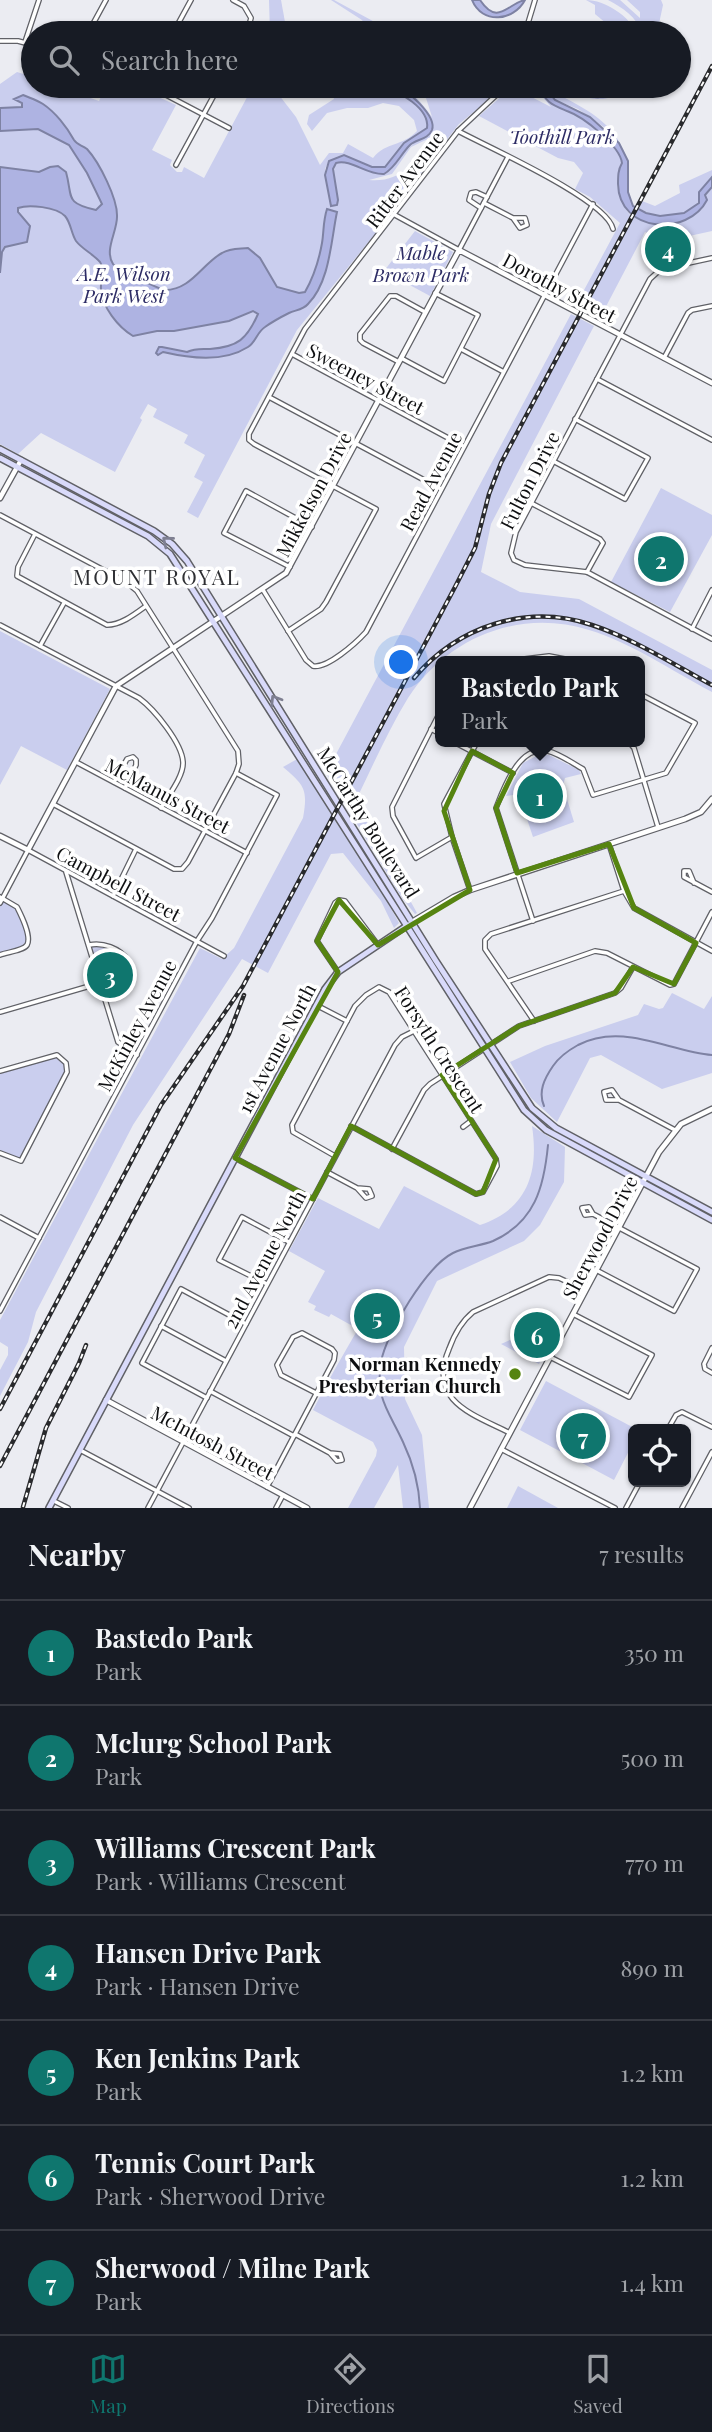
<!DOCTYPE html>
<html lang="en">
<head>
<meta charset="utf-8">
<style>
  body { margin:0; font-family:"Playfair Display",serif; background:#242831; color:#f1f3f6 }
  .controls { position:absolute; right:21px; bottom:21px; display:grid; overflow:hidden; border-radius:10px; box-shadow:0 2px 5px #0004 }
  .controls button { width:63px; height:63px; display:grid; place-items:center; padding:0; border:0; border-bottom:2px solid #363941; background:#171b24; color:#f1f3f6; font:35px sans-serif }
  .you { position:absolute; left:402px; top:663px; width:24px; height:24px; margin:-18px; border:5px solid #fff; border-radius:50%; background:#1a73e8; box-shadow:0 0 0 10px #1a73e833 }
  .badge { display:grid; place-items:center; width:46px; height:46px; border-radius:50%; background:#0f766e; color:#fff; font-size:23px; font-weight:700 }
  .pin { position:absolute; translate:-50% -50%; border:4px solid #fff; box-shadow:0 2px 7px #0006 }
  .popup { position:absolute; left:435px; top:656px; width:210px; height:91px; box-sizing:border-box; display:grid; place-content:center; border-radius:10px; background:#171b24; filter:drop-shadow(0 2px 5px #0005); font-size:23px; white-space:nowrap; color:#9ea1a6 }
  .popup b { font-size:26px; color:#f1f3f6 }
  .popup::after { content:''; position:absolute; left:50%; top:100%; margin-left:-14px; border:14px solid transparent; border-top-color:#171b24 }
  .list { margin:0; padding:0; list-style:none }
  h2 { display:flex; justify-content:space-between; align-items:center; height:91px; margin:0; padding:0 28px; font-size:30px }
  h2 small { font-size:23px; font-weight:400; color:#9ea1a6 }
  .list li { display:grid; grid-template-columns:46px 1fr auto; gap:21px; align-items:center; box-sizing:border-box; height:105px; padding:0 28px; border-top:2px solid #363941 }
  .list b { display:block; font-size:26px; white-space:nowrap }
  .list p { margin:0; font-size:23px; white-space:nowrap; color:#9ea1a6 }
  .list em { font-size:23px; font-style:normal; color:#9ea1a6 }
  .icon { flex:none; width:38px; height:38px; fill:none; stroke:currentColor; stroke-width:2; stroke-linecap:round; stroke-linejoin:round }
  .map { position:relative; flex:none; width:712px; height:1508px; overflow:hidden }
  .search { position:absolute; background:#171b24; box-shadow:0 2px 5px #0004; left:21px; right:21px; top:21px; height:77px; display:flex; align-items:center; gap:18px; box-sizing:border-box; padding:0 24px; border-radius:38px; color:#9ea1a6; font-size:26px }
  .sheet { height:826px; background:#171b24 }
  nav { display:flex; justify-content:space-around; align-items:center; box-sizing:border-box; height:98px; border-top:2px solid #363941; background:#171b24; font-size:19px; color:#9ea1a6 }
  nav a { display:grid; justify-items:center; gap:4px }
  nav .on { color:#0f766e }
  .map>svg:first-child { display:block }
  .green { fill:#caceee; fill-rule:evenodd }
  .water { fill:#aeb3e2; stroke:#7e82a3; stroke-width:2 }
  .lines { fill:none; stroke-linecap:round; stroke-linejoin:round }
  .stream { stroke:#7e82a3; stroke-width:2 }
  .minor-casing { stroke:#606167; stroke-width:6 }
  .tertiary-casing { stroke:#606167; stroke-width:7 }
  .secondary-casing { stroke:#606167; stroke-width:8 }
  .minor { stroke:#fff; stroke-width:3.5 }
  .tertiary { stroke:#fff; stroke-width:4.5 }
  .secondary { stroke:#d9dafa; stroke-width:5 }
  .rail-casing { stroke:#292a2d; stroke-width:4.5 }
  .rail { stroke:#fff; stroke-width:2; stroke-dasharray:5; stroke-linecap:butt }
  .oneway { stroke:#7e7f91 }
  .marked { fill:none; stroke:#568411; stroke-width:5; stroke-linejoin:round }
  .poi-dot { fill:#568411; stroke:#fff; stroke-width:2.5 }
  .labels { text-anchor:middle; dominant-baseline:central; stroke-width:7; stroke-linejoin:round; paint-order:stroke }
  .park-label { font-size:19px; font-style:italic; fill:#2d2c65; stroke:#fff }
  .street-label { font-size:19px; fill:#0e0f11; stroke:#fff }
  .poi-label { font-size:19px; font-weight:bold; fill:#0e0f11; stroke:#fff; text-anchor:end }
  .neighbourhood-label { font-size:21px; letter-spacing:2px; fill:#2e2f33; stroke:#fff }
</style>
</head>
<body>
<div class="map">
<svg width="712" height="1508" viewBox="0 0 712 1508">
  <rect width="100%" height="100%" fill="#ebecf2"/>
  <g class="green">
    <path d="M269,0h12l6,33h-17z"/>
    <path d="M331,0h3l61,33h-36l7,-7 -4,-6z"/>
    <path d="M586,0c19,0 43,16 51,33h-27l3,-4 -18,-15v-9z"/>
    <path d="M608,0h12l20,18v-6l-13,-12h34l2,5 -6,28h-15c-6,-17 -19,-25 -34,-33z"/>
    <path d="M17,72l16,5v9h24l42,15 7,-15h28l42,19 -24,45 20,10 -2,5 7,7h5l2,-5 20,11 49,-92h19l24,31 24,48 9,-12h14l5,-9 25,14c14,-17 29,-11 44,-27l-3,-11 -15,-14 -16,-3 -15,5h-21l-20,5 -15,18 -5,-7 2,-9 25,-16 -4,-13 7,4 1,3h8l2,-3c11,-3 22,-5 33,-4 17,1 49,24 46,42l-23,15 -19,24c-23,6 -32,-19 -56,-6l-4,8 3,23 8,-29c15,-4 29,9 44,11l53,-48c-5,-20 -22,-32 -38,-40 16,1 28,19 37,31l-6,-19 -10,-8 -1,-4h84l4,2 -44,36 -59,76 -11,-6 -8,11 12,7 -96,118 -99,188 -11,-6 16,-30 -9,-5 11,-22 -21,-12 4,-8 -35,-18 4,-8 -9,-5 -8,14 2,2 -27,52 -74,-39 -23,21 -18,-10v-360zM432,137c-14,25 -32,46 -63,43l23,-6 19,-27z"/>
    <path d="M538,86h4l2,10c22,13 75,41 78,68 -10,16 -3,36 8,51 28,5 47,13 72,-6l3,-13 7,-9v44l-41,9 16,19 -27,6 -6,-29 -9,-4 -45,86 -24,-13 44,-82 -30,-26 -15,-8 8,-16 -9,-11 -16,-4 -79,-42 33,-29 39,20 -11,-13z"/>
    <path d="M548,86c21,0 39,16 60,11 9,-2 17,-7 25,-11 -22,14 -33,17 -58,8 -7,-3 -12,-7 -20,-5l2,5c30,15 57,29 69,62l-18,-26 -30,-21 -23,-9 -5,-6z"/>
    <path d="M712,170v7c-12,11 -9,20 -16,28 -14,15 -42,13 -57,3l3,-7 13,5 25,-13 -1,-8z"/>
    <path d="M415,231l38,21 -23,44 -46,-25z"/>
    <path d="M571,314l23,12 -103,198 -10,48 39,20 59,7 133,71v22c-40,-21 -80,-49 -123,-62 -70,-22 -142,8 -181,68 -19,31 -35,67 -51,100l1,8 59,107 -2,1 -13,-16 -82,-135 15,-7z"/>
    <path d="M661,488l51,27v20l-42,77 -59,-30z"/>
    <path d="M0,631l110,58 -43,81 -46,-24 -21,39z"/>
    <path d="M540,754l9,1 30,15 2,4 -16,4 -2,8 11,36 -41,15 -13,-39 -7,-3 -7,1 17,-33z"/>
    <path d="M299,758l66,103 34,62 -5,5 -13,-27 -38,-48 -12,1 -63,119 -26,-14 -109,166 -97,187 -8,30 -28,54v-26l8,-15v-8l-8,-5v-22l200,-372 22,11 12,-11 69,-130c5,-29 2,-32 -20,-51z"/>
    <path d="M2,899l15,8 11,30 -3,10 -25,7v-51z"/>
    <path d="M99,943l25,12 4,5 -11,25 -14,8 -14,-48z"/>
    <path d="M672,993l32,16 8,-13v77l-50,16 -61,-34 -11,3 -33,64 -26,-24 -21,-36 35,-16 93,-31 6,-11 15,5 4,-1z"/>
    <path d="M57,1055l9,8 1,9 -46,89 -21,-8v-82z"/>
    <path d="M532,1126l33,21 -1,35 -24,43 -16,16 -87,40 -33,66 1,52 17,36 7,73h-26l-5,-43 -24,43h-26l28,-52 1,-6 -4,-8 -60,-32c14,-28 30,-55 45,-81l-27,-15 -2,3 -15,-7 2,-4 -8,-4 17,-31 -36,-20 29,-53 61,31 25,-43 76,39c48,-16 59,-53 52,-99z"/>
    <path d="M550,1322l8,4 -19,38 -38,-20z"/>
    <path d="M546,1381l90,48h-3v14l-19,37 -94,-50z"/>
    <path d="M518,1486l40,22h-51z"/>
  </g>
  <g class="water">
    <path d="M472,0h8c18,27 28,3 45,0 -11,21 -43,25 -53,0z"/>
    <path d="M383,86c4,0 8,-1 12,0 12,3 42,30 37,44 -4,10 -16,9 -22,15 -10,10 -14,22 -26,29 -18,1 -32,-15 -48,-11l-3,6 5,31 -1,5 -6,1 -6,-31 4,-14 15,-6 28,12h13l19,-24 23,-15c3,-20 -28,-36 -44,-42z"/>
    <path d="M542,86h6l1,6 6,8 35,17 29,26 9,18v31l5,14 13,7 14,3 24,-3 15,-10v-11l13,-15v10l-7,8 2,5c-19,37 -88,33 -89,-16 0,-8 0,-14 4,-21 -2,-17 -38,-46 -55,-52 -12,-5 -25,-9 -25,-25z"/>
    <path d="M562,86c13,0 22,6 35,7 12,0 22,-7 34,-7 -28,16 -39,14 -69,0z"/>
    <path d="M23,95c7,3 14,5 20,9 12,8 24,23 31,36 3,5 8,5 13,9 12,13 31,50 30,68 0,15 -13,33 -4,47 2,3 47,26 52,26 26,0 37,-26 57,-37 8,-5 17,-4 26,-5l12,10 17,29 22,6 6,-1c8,-14 14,-32 17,-49 2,-12 1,-22 5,-34l10,3c-6,28 -7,70 -29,92 -5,6 -13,6 -19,9 -8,4 -17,9 -24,14 -8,5 -9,15 -17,20 -25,16 -59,11 -85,5l-5,3 -2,-2 3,-6h3l25,5c8,-4 14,-3 23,-3 28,-2 37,-10 48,-35l-5,-3 -24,10 -55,10h-17l-24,5c-15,-9 -31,-29 -32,-47 -1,-8 4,-20 -1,-27 -7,-8 -18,-13 -24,-21 -5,-8 -5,-18 -11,-25 -9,-9 -36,-12 -47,-8v4l12,14 -3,16 -22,5 -3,5 -2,21v-106l39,5 11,-5 8,-1 8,6c7,25 -2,31 30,38l6,-6 -15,-31 -18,-28 -31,-16 -38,2v-23l22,-1v-4l-8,-4z"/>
  </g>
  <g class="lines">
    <g class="stream">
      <path d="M544,1106c-6,-14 0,-27 9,-40 6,-9 16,-16 25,-21 44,-23 90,6 134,10"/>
      <path d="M420,1508c-1,-23 -7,-45 -17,-66 -14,-31 -28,-43 -22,-80 5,-29 46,-96 72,-109 12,-6 27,-7 40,-12 42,-19 51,-54 55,-96"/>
    </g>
    <defs>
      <g id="minor">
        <path d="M233,0l11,6 7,12 -4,15"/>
        <path d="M88,33l18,-33"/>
        <path d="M173,33l18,-33"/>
        <path d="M525,33l10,-33"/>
        <path d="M0,41h18l15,4"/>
        <path d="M25,42l14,-42"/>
        <path d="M149,86l80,42"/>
        <path d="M458,131c30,16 149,69 155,98"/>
        <path d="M176,165l43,-79"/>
        <path d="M484,203l29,15h12l2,7 -7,3 -7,-10"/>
        <path d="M481,208l-12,-8 2,-7 5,-1 11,5"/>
        <path d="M395,215l64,35 49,-93"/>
        <path d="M712,258l-51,11 -11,10 -134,253 -5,21 3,7 11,5 62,7 125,67"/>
        <path d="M461,349l41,22"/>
        <path d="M292,354l171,92"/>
        <path d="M401,358l43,23 34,-66 -43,-22"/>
        <path d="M664,358l24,-45 4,-3 20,-4"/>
        <path d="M399,362l-36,-19 -3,-3v-6l30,-38h6l29,16"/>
        <path d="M597,379l115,61"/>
        <path d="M269,397l172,92"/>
        <path d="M553,461l72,38 23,-41 -73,-39"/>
        <path d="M531,503l69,36 3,4 -16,29"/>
        <path d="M0,515l126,67 11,9 101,160 1,13 -3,9 -48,89 -6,7h-8l-121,-65"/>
        <path d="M35,534l-17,33 -1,9 90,49c14,0 28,-11 39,-19"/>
        <path d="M290,567l-66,-34 22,-42 66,36"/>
        <path d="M263,590l43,70 7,6c14,3 43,-23 53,-34l227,-428"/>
        <path d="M0,625l139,73c15,11 43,45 44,64 1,14 -15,34 -22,46"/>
        <path d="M692,629l20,-39"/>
        <path d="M288,631l33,-22 5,-7 50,-93 -122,-65 -5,-4v-6l56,-105 153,-198 48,-45"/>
        <path d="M40,646l24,-43"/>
        <path d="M508,661l41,-5 26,5"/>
        <path d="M440,712l-48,95 1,9 23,42 36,-21"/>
        <path d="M431,729l9,5"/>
        <path d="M454,742l59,31"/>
        <path d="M629,742l5,6 24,79"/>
        <path d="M76,762l171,91"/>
        <path d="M114,782l13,-23 6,-2 3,3v5l-11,23"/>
        <path d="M609,844l15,47 10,17 78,43"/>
        <path d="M66,872l52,170 19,13"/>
        <path d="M694,883l-5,-12h-5v6l28,15"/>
        <path d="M470,890l-18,-53 -8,-33 33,-62"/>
        <path d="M113,896l23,-47"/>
        <path d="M0,897l17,10c4,8 15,29 10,38 -4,6 -20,7 -27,10"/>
        <path d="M0,903l28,-53 196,106"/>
        <path d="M533,921l-37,-113c8,-20 23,-64 52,-57 12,3 24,12 35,18l10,26 73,-22 29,-50 -55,-29"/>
        <path d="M89,945c14,-3 30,3 39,15 -3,14 -11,29 -25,33"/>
        <path d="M338,972l-21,-31 18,-38 4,-3 6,1 33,44"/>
        <path d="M509,981l86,-30 12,2 63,32 4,-1 38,-72"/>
        <path d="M316,1005l31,16"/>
        <path d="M0,1012l100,-29"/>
        <path d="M534,1021l-49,-72v-9l6,-6 133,-43"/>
        <path d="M0,1071l57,-16 9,8 1,9 -46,89 -21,-8"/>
        <path d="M619,1100h-13l-2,-8 8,-2 7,10 56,30"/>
        <path d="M463,1127l8,-6"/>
        <path d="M392,1149l32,-59 6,-6 89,-58 96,-33 6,-5 12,-21"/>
        <path d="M335,1156l-42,-24 -1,-7 63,-119 11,-11 13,-8 10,5 107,167 1,7 -14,26 -7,2 -125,-68"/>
        <path d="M235,1158l78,41"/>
        <path d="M327,1172l30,16 9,10 6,-2 -3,-7 -12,-1"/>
        <path d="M593,1214l-4,-7 -7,1 3,7 8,-1 104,55 -23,42 -78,-41"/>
        <path d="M0,1217l39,21"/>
        <path d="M267,1284l-48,-24 23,-43 47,25"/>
        <path d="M0,1311l197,-370 15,-23 65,-123 -41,-22"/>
        <path d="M161,1326l65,35"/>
        <path d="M712,1348l-8,16 1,5 7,4"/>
        <path d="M550,1357l79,40 23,-42 -79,-41"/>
        <path d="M210,1391l84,45"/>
        <path d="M207,1398l-65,-35 39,-74 65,35"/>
        <path d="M668,1429l8,-14 6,-3 30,15"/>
        <path d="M510,1433c-38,-19 -83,-32 -61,-84 5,-14 13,-28 24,-37l76,-35 10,1 26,12"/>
        <path d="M295,1434l35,19 10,1 2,6 -5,1 -7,-8"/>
        <path d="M501,1449l114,59"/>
        <path d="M80,1450l109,58"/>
        <path d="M267,1487l67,-127 1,-7 -3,-4 -30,-16 -9,4 -16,28 4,10 35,18"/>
        <path d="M54,1501l14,7"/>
        <path d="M148,1508l247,-463 7,-8 12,-6"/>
        <path d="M276,1508l7,-13"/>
        <path d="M626,1508l14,-26"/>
        <path d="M682,1508l30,-56"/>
      </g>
      <g id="tertiary">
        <path d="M0,498l21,-38"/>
        <path d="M0,836l28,14 88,-164 170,-113 173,-323 253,133"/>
        <path d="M412,922l42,-25 16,-7 215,-71 16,-7 11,-13"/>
        <path d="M106,1400l201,108"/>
        <path d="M470,1508l189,-356 22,-28 31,-15"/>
      </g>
      <g id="secondary">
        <path d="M0,449l154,82 18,13 15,17 249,400 96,147 24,20 156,84"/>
        <path d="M0,458l148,78 22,18 354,556 22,20 166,90"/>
        <path d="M49,1508l276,-519 13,-17 70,-47"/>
      </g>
    </defs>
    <use href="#minor" class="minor-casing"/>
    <use href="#tertiary" class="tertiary-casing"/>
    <use href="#secondary" class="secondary-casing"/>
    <use href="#minor" class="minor"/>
    <use href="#tertiary" class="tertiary"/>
    <use href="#secondary" class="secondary"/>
    <defs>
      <g id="rail">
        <path d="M414,678c44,-52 113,-75 178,-53 42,14 81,39 120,60"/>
        <path d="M0,1409l161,-304 82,-119 212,-399 20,-39 14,-54 12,-31 211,-397"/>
        <path d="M0,1466l229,-432 15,-39"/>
        <path d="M23,1507l23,-79 33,-65 7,-18"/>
      </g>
    </defs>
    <use href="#rail" class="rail-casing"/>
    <use href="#rail" class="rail"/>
  </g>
  <defs><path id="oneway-chevron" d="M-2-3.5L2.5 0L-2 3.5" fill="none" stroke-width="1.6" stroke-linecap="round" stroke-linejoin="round" transform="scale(1.75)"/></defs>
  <g class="oneway">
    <use href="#oneway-chevron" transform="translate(167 541) rotate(-141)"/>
    <use href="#oneway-chevron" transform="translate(275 700) rotate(-122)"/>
  </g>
  <path class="marked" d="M472,751l41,22 -17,35 21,65 92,-29 25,64 62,35 -22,41 -41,-17 -18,26 -96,33 -77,49 54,84 -13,33 -7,2 -125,-68 -38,73 -78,-41 103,-186 -21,-31 22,-41 39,45 92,-55 -26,-79z"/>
  <circle class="poi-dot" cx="515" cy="1374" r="7"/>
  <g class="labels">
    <g class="park-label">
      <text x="562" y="136">Toothill Park</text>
      <text x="421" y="252">Mable<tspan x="421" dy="22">Brown Park</tspan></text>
      <text x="124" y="273">A.E. Wilson<tspan x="124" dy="22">Park West</tspan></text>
    </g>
    <g class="street-label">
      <text transform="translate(404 179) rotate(-53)">Ritter Avenue</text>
      <text transform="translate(560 287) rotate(28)">Dorothy Street</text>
      <text transform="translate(366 378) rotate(28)">Sweeney Street</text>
      <text transform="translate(529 480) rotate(-63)">Fulton Drive</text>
      <text transform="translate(430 481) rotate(-62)">Read Avenue</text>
      <text transform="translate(313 494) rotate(-62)">Mikkelson Drive</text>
      <text transform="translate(168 795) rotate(28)">McManus Street</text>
      <text transform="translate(369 822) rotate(58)">McCarthy Boulevard</text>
      <text transform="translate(119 883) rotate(28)">Campbell Street</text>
      <text transform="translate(136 1025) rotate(-62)">McKinley Avenue</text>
      <text transform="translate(276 1048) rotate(-62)">1st Avenue North</text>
      <text transform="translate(440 1049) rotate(57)">Forsyth Crescent</text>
      <text transform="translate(599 1237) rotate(-62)">Sherwood Drive</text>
      <text transform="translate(264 1259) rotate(-62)">2nd Avenue North</text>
      <text transform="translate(213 1442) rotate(28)">McIntosh Street</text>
    </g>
    <g class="poi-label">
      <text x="501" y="1363">Norman Kennedy<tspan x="501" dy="22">Presbyterian Church</tspan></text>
    </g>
    <g class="neighbourhood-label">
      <text x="157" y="576">MOUNT ROYAL</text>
    </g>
  </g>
</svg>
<div class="controls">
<button><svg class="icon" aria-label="locate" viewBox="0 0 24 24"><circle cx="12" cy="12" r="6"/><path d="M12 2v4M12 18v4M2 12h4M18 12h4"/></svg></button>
</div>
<div class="you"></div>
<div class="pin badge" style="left:540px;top:796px">1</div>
<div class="popup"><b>Bastedo Park</b>Park</div>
<div class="pin badge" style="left:661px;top:559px">2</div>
<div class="pin badge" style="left:110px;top:975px">3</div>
<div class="pin badge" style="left:668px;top:249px">4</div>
<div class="pin badge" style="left:377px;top:1316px">5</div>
<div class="pin badge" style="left:537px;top:1335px">6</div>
<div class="pin badge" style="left:583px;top:1436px">7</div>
<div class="search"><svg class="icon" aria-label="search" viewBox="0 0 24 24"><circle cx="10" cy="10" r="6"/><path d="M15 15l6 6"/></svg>Search here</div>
</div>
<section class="sheet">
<h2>Nearby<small>7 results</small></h2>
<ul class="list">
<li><span class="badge">1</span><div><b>Bastedo Park</b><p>Park</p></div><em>350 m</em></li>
<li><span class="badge">2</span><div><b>Mclurg School Park</b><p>Park</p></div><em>500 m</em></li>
<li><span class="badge">3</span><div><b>Williams Crescent Park</b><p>Park · Williams Crescent</p></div><em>770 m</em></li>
<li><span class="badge">4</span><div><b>Hansen Drive Park</b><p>Park · Hansen Drive</p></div><em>890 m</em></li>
<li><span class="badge">5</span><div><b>Ken Jenkins Park</b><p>Park</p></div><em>1.2 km</em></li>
<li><span class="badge">6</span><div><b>Tennis Court Park</b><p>Park · Sherwood Drive</p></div><em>1.2 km</em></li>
<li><span class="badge">7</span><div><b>Sherwood / Milne Park</b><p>Park</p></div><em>1.4 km</em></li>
</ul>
</section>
<nav>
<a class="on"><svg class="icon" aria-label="map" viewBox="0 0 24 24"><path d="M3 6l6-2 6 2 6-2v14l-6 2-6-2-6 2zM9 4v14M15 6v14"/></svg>Map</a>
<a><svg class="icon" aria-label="directions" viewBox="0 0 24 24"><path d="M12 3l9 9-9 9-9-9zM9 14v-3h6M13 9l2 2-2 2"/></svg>Directions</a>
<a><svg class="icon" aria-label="saved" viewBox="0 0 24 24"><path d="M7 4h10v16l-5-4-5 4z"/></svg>Saved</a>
</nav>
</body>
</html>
